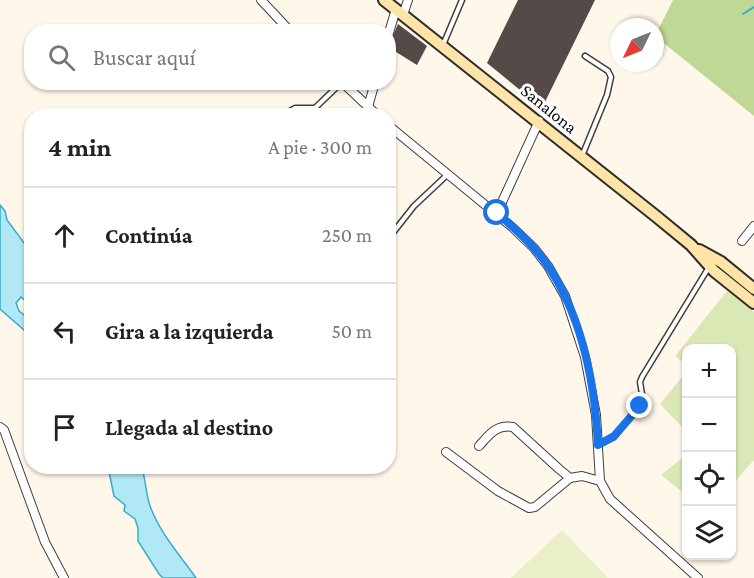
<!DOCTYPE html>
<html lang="es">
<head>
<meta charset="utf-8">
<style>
  body { margin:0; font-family:"Crimson Pro",serif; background:#f6f6f6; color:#222 }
  .controls { position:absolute; right:18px; bottom:18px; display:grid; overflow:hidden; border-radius:12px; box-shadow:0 2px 4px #0004 }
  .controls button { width:54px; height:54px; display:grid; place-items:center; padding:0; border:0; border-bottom:2px solid #e0e0e0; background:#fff; color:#222; font:30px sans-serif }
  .compass { position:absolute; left:610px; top:18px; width:54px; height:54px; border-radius:50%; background:#fff; box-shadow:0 2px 4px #0004; rotate:227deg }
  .stop { position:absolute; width:18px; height:18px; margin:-14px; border:4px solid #1a73e8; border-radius:50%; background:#fff }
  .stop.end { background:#1a73e8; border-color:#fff; box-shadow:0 2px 6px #0008 }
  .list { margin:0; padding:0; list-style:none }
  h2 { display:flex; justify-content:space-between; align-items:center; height:78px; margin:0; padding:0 24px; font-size:26px }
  h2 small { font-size:20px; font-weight:400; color:#767676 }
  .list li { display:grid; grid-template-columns:39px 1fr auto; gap:18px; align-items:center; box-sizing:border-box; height:96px; padding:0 24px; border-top:2px solid #e0e0e0 }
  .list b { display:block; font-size:22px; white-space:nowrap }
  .list em { font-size:20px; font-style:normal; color:#767676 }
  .icon { flex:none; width:33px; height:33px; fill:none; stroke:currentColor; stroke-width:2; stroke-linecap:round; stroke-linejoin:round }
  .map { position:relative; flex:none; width:754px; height:578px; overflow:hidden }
  .search { position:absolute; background:#fff; box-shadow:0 2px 4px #0004; left:24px; top:24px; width:372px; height:66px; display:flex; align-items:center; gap:15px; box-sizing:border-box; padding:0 21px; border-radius:24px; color:#767676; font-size:22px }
  .panel { position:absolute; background:#fff; box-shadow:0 2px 4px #0004; left:24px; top:108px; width:372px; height:366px; border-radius:24px }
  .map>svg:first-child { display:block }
  .green { fill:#d9e8b5 }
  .forest { fill:#c0d895 }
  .pitch { fill:#e9efc7 }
  .water { fill:#b0e8f5; stroke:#38acca; stroke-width:1.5 }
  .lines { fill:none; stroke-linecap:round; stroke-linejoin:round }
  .stream { stroke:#38acca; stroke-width:2 }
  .building { fill:#544a48 }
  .service-casing { stroke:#3e3e3e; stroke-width:7 }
  .minor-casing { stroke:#3e3e3e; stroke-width:10 }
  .secondary-casing { stroke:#2d2d2d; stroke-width:14 }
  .service { stroke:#fff; stroke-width:4 }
  .minor { stroke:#fff; stroke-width:8 }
  .secondary { stroke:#fee4a6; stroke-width:10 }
  .route { stroke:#1a73e8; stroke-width:8 }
  .labels { text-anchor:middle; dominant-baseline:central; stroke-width:6; stroke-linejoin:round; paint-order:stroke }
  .street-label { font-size:18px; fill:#0b0b0b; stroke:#fff }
</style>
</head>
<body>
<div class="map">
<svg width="754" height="578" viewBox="0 0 754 578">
  <rect width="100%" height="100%" fill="#fff7ea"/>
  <g class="green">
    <path d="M727,291l27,21v148l-22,25v-137h-46v17l-11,-9z"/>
    <path d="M686,372v59l-26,-27z"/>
    <path d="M686,455v40l-25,-20z"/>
  </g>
  <path class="forest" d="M673,0h81v116l-99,-80z"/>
  <path class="pitch" d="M562,530l46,48h-97z"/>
  <g class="water">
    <path d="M0,205l5,6 2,9 20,27 4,3v56l-10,-9 -5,6 3,8 12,9v16l-31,-27z"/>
    <path d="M108,467h34c3,12 4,24 7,36 9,28 31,52 47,75h-33l-4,-4 -21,-33v-13l-3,-9 -11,-8 1,-6 -11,-9z"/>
  </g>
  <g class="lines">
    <path class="stream" d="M743,14l11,-7"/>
  </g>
  <g class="building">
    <path d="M518,0h77l-53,108 -55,-45z"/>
    <path d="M398,24l29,22 -10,19 -29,-18z"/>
  </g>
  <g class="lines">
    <defs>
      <g id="service">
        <path d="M443,45l19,-45"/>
        <path d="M275,116l8,-1 12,-7h20l26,-25"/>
        <path d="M582,156l25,-61 4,-18 -3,-6 -23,-15"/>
        <path d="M388,239l26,-33 33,-31"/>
        <path d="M598,445l16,-8 26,-31 3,-6 -3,-18 2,-5 67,-110"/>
      </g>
      <g id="minor">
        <path d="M261,0l30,32"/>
        <path d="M403,15l5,-15"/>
        <path d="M388,36l8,-27"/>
        <path d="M342,82l36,34"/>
        <path d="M368,107l7,-25"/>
        <path d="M388,125l124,102 22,21 14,18 17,30 20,61 11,58 4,66 10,18 88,79"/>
        <path d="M497,213l42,-92"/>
        <path d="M742,241l12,-15"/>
        <path d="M0,427l4,3 41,112 19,36"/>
        <path d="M479,446c10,-11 17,-22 34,-19l46,42 11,9 12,-2 18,5"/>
        <path d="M446,452l52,39 31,17 6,-1 35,-29"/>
      </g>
      <g id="secondary">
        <path d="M384,0l273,217 34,28 23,26 40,32"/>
        <path d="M699,250l22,12 33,27"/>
      </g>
    </defs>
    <use href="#service" class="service-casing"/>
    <use href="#minor" class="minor-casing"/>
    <use href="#secondary" class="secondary-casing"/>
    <use href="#service" class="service"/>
    <use href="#minor" class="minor"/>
    <use href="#secondary" class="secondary"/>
  </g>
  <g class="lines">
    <path class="route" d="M497,213c18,16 37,32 51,53 34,51 47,119 50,179l16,-9 26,-30"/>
  </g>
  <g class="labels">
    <g class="street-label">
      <text transform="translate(549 109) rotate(39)">Sanalona</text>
    </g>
  </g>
</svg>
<div class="controls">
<button>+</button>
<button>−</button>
<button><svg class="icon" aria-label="locate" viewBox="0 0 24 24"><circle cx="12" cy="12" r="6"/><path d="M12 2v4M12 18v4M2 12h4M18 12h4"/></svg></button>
<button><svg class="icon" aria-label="layers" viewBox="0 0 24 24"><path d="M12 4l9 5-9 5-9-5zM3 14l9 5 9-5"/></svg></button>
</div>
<svg class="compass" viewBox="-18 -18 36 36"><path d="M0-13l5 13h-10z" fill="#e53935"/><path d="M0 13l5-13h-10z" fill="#767676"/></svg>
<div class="stop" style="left:497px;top:213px"></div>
<div class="stop end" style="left:640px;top:406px"></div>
<div class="search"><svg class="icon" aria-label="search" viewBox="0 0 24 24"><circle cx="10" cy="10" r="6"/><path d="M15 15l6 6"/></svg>Buscar aquí</div>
<section class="panel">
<h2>4 min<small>A pie · 300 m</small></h2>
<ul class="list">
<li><svg class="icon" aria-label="ahead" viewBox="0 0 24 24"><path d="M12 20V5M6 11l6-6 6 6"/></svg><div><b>Continúa</b></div><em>250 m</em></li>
<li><svg class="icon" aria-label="left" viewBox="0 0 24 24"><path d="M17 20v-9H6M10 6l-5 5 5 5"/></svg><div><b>Gira a la izquierda</b></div><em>50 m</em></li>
<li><svg class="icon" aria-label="arrive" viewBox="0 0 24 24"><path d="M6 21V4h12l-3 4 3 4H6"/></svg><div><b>Llegada al destino</b></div></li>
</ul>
</section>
</div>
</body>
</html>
